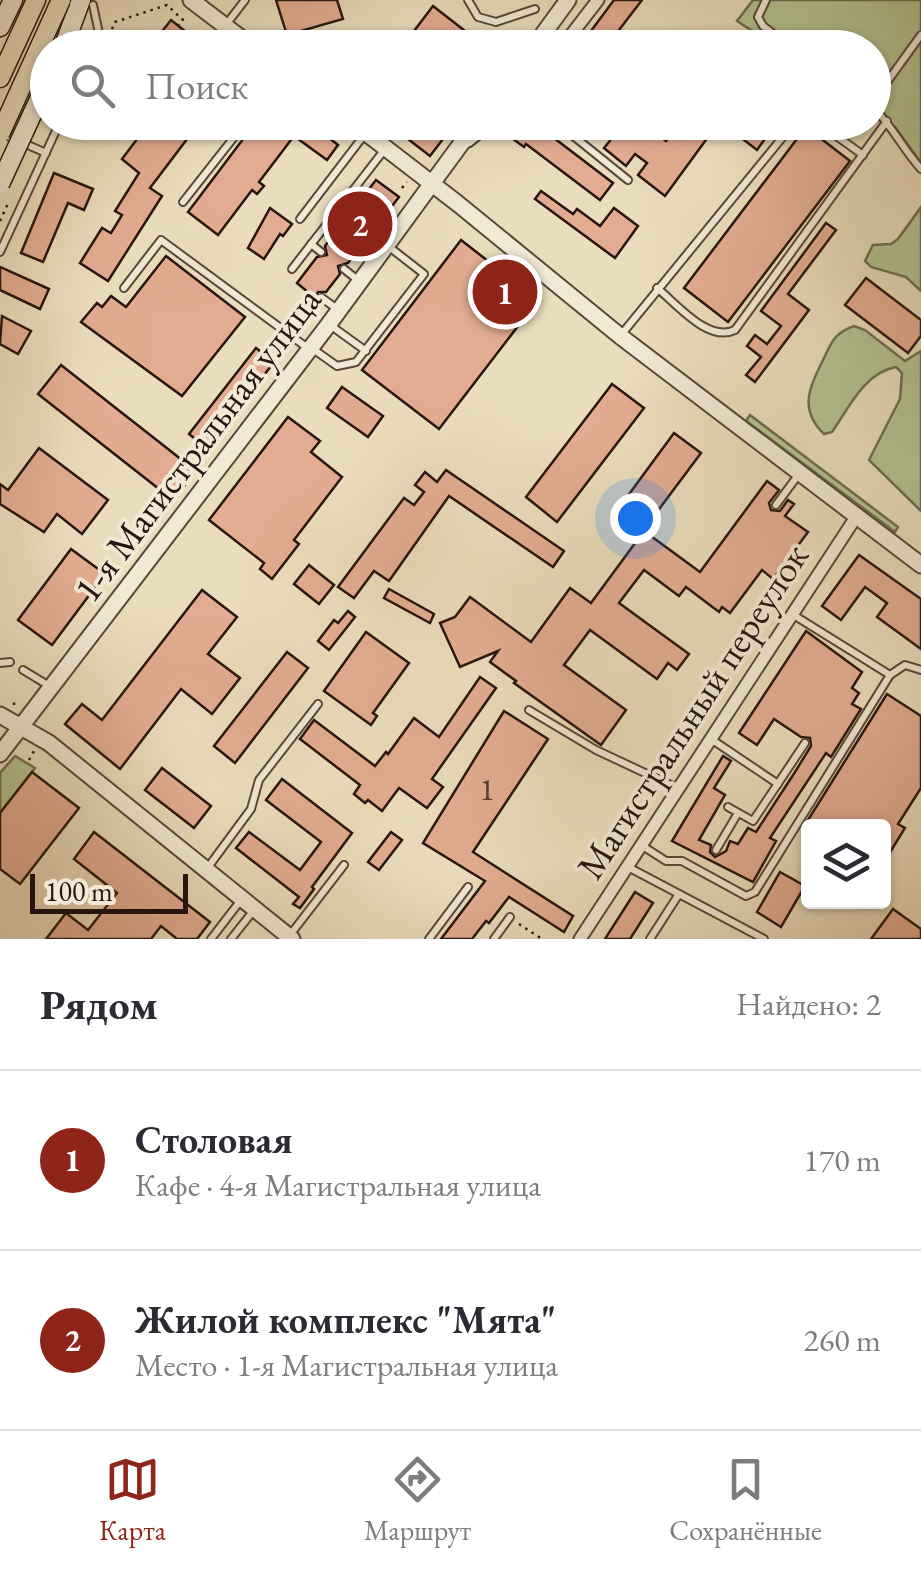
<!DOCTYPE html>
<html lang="ru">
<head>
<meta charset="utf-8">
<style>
  body { margin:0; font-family:"EB Garamond",serif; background:#f7f7f7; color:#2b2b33 }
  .controls { position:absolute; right:30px; bottom:30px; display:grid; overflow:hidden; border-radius:10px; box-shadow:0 2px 8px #0004 }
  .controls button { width:90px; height:90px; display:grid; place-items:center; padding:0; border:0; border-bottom:2px solid #e1e1e2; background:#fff; color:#2b2b33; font:50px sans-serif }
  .scale { position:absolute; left:30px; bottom:25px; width:158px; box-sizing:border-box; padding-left:10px; border:5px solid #27150f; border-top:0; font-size:28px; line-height:35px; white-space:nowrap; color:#27150f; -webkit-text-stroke:8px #f1e9d4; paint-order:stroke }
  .you { position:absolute; left:635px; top:518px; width:35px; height:35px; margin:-25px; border:8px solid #fff; border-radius:50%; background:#1a73e8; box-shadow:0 0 0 15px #1a73e833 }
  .badge { display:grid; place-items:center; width:65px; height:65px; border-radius:50%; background:#8f2418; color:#fff; font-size:32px; font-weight:700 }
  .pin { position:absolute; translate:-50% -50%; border:5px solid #fff; box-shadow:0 2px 10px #0006 }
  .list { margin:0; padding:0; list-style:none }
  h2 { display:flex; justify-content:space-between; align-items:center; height:130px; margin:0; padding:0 40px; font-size:42px }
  h2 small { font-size:32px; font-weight:400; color:#7c7c81 }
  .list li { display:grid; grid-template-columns:65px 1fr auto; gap:30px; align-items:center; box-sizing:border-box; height:180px; padding:0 40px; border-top:2px solid #e1e1e2 }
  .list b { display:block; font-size:38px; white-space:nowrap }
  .list p { margin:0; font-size:32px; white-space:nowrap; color:#7c7c81 }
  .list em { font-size:32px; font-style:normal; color:#7c7c81 }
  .icon { flex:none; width:55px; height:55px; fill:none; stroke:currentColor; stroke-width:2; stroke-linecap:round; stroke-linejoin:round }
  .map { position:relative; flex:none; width:921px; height:939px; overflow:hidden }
  .search { position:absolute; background:#fff; box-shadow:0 2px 8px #0004; left:30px; right:30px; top:30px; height:110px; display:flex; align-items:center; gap:25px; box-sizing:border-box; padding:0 35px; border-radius:55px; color:#7c7c81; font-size:38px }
  .sheet { height:490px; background:#fff }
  nav { display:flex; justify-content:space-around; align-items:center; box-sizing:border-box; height:140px; border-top:2px solid #e1e1e2; background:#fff; font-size:28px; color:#7c7c81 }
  nav a { display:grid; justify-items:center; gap:5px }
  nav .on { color:#8f2418 }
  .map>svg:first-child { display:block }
  .green { fill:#b5c293; stroke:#6e6c51; stroke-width:2.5 }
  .building { fill:#e3ac92; stroke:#27150f; stroke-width:2.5 }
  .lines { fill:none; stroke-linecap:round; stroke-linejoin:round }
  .service-casing { stroke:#58473a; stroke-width:10 }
  .minor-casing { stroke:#58473a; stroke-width:15 }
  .tertiary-casing { stroke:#58473a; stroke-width:19 }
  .secondary-casing { stroke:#27150f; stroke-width:21 }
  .primary-casing { stroke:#27150f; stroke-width:21 }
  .path { stroke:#27150f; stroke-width:2.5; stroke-dasharray:2.5 5; stroke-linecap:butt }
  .service { stroke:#f1e9d4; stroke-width:6 }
  .minor { stroke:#f1e9d4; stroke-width:11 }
  .tertiary { stroke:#f1e9d4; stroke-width:15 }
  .secondary { stroke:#f1e9d4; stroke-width:18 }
  .primary { stroke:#eaddbd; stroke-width:18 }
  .secondary-bridge-casing { stroke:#27150f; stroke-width:21; stroke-linecap:butt }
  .primary-bridge-casing { stroke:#27150f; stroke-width:21; stroke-linecap:butt }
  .secondary-bridge { stroke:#f1e9d4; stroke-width:18 }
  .primary-bridge { stroke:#eaddbd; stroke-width:18 }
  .labels { text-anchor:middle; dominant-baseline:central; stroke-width:8; stroke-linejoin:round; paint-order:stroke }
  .number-label { font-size:32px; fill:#563b30 }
  .street-label { font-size:38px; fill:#27150f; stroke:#f1e9d4 }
</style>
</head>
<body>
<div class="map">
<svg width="921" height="939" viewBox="0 0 921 939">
  <rect width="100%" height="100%" fill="#eaddbd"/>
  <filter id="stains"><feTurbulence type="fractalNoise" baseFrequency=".002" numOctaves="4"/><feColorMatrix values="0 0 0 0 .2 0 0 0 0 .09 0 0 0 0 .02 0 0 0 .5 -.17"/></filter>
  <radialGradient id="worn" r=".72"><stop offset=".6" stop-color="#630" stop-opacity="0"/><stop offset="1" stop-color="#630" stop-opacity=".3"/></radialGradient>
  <g class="green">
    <path d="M753,0h168v163l-26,-36 -21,-14v-65l-97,-1 -40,-26z"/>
    <path d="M921,207v84l-15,-14 -35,-10 -6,-6 8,-16 18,-1 7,-5z"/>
    <path d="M854,326l11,4 40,31 16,-10v160l-52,-51 31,-61 2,-26 -6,-6c-31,5 -48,42 -64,65l-8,2c-26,-25 -14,-47 -1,-74 9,-18 10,-26 31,-34z"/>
    <path d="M750,415l148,112 -3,5 -149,-111z"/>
    <path d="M15,756l20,12 -35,45v-40z"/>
  </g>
  <g class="building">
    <path d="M276,0h61l6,19 -56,16z"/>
    <path d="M614,0h28l-23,30 15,12 3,-5 13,11h-46l-16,-13z"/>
    <path d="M433,6l54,42h-86z"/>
    <path d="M171,20l15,12 -11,16h-26z"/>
    <path d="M150,122h50l-50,66 12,8 -54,85 -28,-18 22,-35 9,5 11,-18 -7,-4 24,-38 -17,-14z"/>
    <path d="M256,122h53l29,23 -11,15 -33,-24 -35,46 5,4 -7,8 -5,-4 -34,45 -30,-23z"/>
    <path d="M386,122h70l-26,34z"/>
    <path d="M526,122h7l80,61 -13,17 -74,-56 -2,3 -11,-8z"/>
    <path d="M593,122h48l25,19 14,-19h39l-54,74 -27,-21 9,-12 -12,-9 -9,12 -22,-18 9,-11z"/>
    <path d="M742,122h35l-20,28 -22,-17z"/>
    <path d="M806,127l44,34 -122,161 -44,-34z"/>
    <path d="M54,173l39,16 -9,21 -16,-7 -25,59 -22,-9z"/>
    <path d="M376,180l23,17 -51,66 -10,3 2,8 -14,18h-8l-3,6 -18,-15 20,-26 10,-2 -2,-9z"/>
    <path d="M541,191l32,23 4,-5 23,17 14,-18 24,18 -23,32 -80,-59z"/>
    <path d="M270,208l22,16 -9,12 -3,-2 -16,25 -16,-11z"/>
    <path d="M826,223l10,7 -48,64 21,16 -54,72 -9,-7 15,-18 -14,-11 8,-11 12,9 14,-18 -20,-15z"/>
    <path d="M461,240l77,60 -99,129 -77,-59z"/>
    <path d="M166,256l79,61 -63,79 -101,-74 16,-19 5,4 9,-11 15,11z"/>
    <path d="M0,267l49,22 -9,20 -40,-19z"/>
    <path d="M866,278l55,42v16l-13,17 -63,-48z"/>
    <path d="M2,316l29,15 -13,23 -18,-10z"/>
    <path d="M256,348l18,14 -66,87 -19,-15z"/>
    <path d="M61,365l135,106 -23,29 -135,-106z"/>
    <path d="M612,384l32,24 -87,114 -31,-25z"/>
    <path d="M342,387l41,29 -15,21 -41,-29z"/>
    <path d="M288,417l32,24 -9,11 31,25 -48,63 5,4 -27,35 -12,-10 4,-6 -55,-43z"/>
    <path d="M674,433l27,20 -62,83 -26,-20z"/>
    <path d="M39,448l69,52 -26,34 -25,-20 -13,18 -44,-28v-20l8,6z"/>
    <path d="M446,470l118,81 -11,16 -104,-71 -60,85 -15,-10 -20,27 -16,-11 66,-89 10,7 10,-13 -9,-7 10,-13 12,10z"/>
    <path d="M767,481l12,9 -10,13 2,7 9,1 8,-11 6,4 -9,12 23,16 -35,47 -11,-9 -32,43 -8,-6 -3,5 -33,-25 -7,9 -35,-26 -25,33 70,51 -12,16 -9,-7 -11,16 -67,-49 -26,35 62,45 -25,35 -87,-62 2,-2 -26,-19 8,-11 -38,16 -20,-44 15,-6 15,-20 61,45 39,-54 21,15 53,-72 56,41z"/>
    <path d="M71,549l34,25 -53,71 -34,-25z"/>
    <path d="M859,555l62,44v50l-44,-32 10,-14 -22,-16 -24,33 -19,-14z"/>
    <path d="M309,565l25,20 -15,19 -25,-20z"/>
    <path d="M389,589l45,25 -4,9 -46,-25z"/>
    <path d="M202,590l35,27 -29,37 32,24 -28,36 -31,-25 -61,80 -55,-45 17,-20 20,16z"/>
    <path d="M348,611l7,6 -26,33 -11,-9 16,-21 4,3z"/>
    <path d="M806,631l56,41 -10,16 7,5 -7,11 9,5 -30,48 -5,-4 -56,85 6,3 -23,41 -81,-41 51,-85 8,5 -17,27 11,7 -26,45 12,5 -1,7 5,5 11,-6 4,-10 8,3 10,-16 8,4 39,-60 16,-26 -1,-8 -9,-1 -27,-18 -17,26 -18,-12z"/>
    <path d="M366,632l43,31 -36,50 4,3 -6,9 -47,-34z"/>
    <path d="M287,652l21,16 -73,95 -21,-17z"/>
    <path d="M480,677l16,11 -64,91 11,8 -16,21 -28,-20 -17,23 -14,-11 -3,3 -11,-9 6,-9 -60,-46 14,-19 61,46 11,-14 2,2 26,-36 25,19z"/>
    <path d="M887,694l34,22v72l-23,36 7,4 -21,34v-36h-65l-11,-6z"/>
    <path d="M504,711l44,28 -75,113 100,64 -9,16 -55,-35 -20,26 -3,-2 -14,18h-31l44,-58 -62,-38z"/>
    <path d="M162,768l49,38 -17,22 -49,-38z"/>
    <path d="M32,772l47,36 -59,76 -20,-15v-56z"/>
    <path d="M282,779l70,54 -40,54 2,2 -14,19 -7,-4 6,-7 -63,-49 13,-16 51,38 21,-28 -55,-42z"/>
    <path d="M94,832l116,90 -13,17h-20l-16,-13 -10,13h-105l20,-26 22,17 29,-37 -43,-34z"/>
    <path d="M391,832l11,8 -23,30 -11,-8z"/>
    <path d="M780,872l25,14 -24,41 -24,-15z"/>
    <path d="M635,892l18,11 -23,36h-25z"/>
    <path d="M893,909l28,20v10h-50z"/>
  </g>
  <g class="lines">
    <defs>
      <g id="service">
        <path d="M468,0l10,17 18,5 39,-13"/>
        <path d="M766,0l-8,17 5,9 29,22"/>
        <path d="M93,5l7,33 -5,10"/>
        <path d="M225,26l20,-26"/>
        <path d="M570,39l11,9"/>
        <path d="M874,100l47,-65"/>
        <path d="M874,108c18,18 29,41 47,61"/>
        <path d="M556,122l72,58"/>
        <path d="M817,122l46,33"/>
        <path d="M1,133l45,20"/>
        <path d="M183,202l63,-80"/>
        <path d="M300,219l65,-85"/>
        <path d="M311,244l10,8"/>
        <path d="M0,252l60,-130"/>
        <path d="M292,269l93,-120"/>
        <path d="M344,269l15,12"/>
        <path d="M124,288l37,-48 148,109"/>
        <path d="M657,288c20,16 51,55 78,42l152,-209"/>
        <path d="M322,298l15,11"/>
        <path d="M330,325l36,26"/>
        <path d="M621,335l174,-213"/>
        <path d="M313,349l24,17 19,-4 68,-88 -36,-28"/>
        <path d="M776,505l23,-31"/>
        <path d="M792,614l98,61"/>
        <path d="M0,663l10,-1"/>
        <path d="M23,670l28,17"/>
        <path d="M529,710l67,40 81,38"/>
        <path d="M711,739l67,45"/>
        <path d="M728,807l25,14 52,-78"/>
        <path d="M641,845l25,16h16l64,35 9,-4 135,-217 15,-10 16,5"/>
        <path d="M716,850l22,-37"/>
        <path d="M628,867l136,72"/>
        <path d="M206,870l45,-61 8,-29 59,-76"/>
        <path d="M290,935l54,-70"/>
        <path d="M211,939l30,-39"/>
        <path d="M231,939l23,-29"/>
        <path d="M429,939l39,-52"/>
        <path d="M494,939l16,-22"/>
        <path d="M650,939l29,-45"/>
      </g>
      <g id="minor">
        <path d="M561,48l37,-48"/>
        <path d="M468,141l24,-19"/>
        <path d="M580,939l276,-422"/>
      </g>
      <g id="tertiary">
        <path d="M191,0l63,48"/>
        <path d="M533,48l35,-48"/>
        <path d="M352,122l105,81 163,133 301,229"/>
        <path d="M0,715l49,28 243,196"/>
        <path d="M0,754l329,-430 148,-202"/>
      </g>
      <g id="secondary">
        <path d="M0,27l13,-27"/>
        <path d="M63,48l18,-48"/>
      </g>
      <path id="primary" d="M0,78l36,-78"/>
    </defs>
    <use href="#service" class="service-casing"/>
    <use href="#minor" class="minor-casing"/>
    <use href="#tertiary" class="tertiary-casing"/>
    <use href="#secondary" class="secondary-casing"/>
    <use href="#primary" class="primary-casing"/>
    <g class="path">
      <path d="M109,36l6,-14 52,-17 16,15 -5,6"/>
      <path d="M91,122l21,5 3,-5"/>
      <path d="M117,122l20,17"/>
      <path d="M402,188l5,-6"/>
      <path d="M0,221l9,-20"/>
      <path d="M14,705v-5"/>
      <path d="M29,760l5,-9"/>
      <path d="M519,924l23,15"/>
    </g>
    <use href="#service" class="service"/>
    <use href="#minor" class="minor"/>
    <use href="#tertiary" class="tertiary"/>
    <use href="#secondary" class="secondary"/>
    <use href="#primary" class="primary"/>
    <defs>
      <path id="secondary-bridge" d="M0,184l48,-104"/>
      <path id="primary-bridge" d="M0,134l61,-134"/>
    </defs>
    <use href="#secondary-bridge" class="secondary-bridge-casing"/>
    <use href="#primary-bridge" class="primary-bridge-casing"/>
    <use href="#secondary-bridge" class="secondary-bridge"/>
    <use href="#primary-bridge" class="primary-bridge"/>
  </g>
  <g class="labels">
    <g class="number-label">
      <text x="487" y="789">1</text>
    </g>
    <g class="street-label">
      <text transform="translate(197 444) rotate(-53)">1-я Магистральная улица</text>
      <text transform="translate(692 711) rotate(-57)">Магистральный переулок</text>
    </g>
  </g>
  <rect width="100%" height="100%" filter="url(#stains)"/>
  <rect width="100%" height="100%" fill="url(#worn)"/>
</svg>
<div class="controls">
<button><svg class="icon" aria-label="layers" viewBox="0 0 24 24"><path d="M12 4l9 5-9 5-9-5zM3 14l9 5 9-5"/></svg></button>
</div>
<div class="scale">100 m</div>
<div class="you"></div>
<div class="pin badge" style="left:505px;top:292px">1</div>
<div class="pin badge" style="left:360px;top:224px">2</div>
<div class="search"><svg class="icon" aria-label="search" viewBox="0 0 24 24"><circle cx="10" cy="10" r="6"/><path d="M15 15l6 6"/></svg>Поиск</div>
</div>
<section class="sheet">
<h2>Рядом<small>Найдено: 2</small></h2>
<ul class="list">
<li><span class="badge">1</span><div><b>Столовая</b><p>Кафе · 4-я Магистральная улица</p></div><em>170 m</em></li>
<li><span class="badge">2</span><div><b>Жилой комплекс &quot;Мята&quot;</b><p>Место · 1-я Магистральная улица</p></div><em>260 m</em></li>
</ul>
</section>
<nav>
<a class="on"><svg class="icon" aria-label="map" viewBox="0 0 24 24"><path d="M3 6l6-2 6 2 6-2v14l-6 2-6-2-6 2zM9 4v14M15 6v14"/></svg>Карта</a>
<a><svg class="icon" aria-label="directions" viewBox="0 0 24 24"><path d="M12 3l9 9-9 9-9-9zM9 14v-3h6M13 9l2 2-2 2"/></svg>Маршрут</a>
<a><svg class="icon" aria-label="saved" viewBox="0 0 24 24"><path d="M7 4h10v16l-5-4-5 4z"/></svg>Сохранённые</a>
</nav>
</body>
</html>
